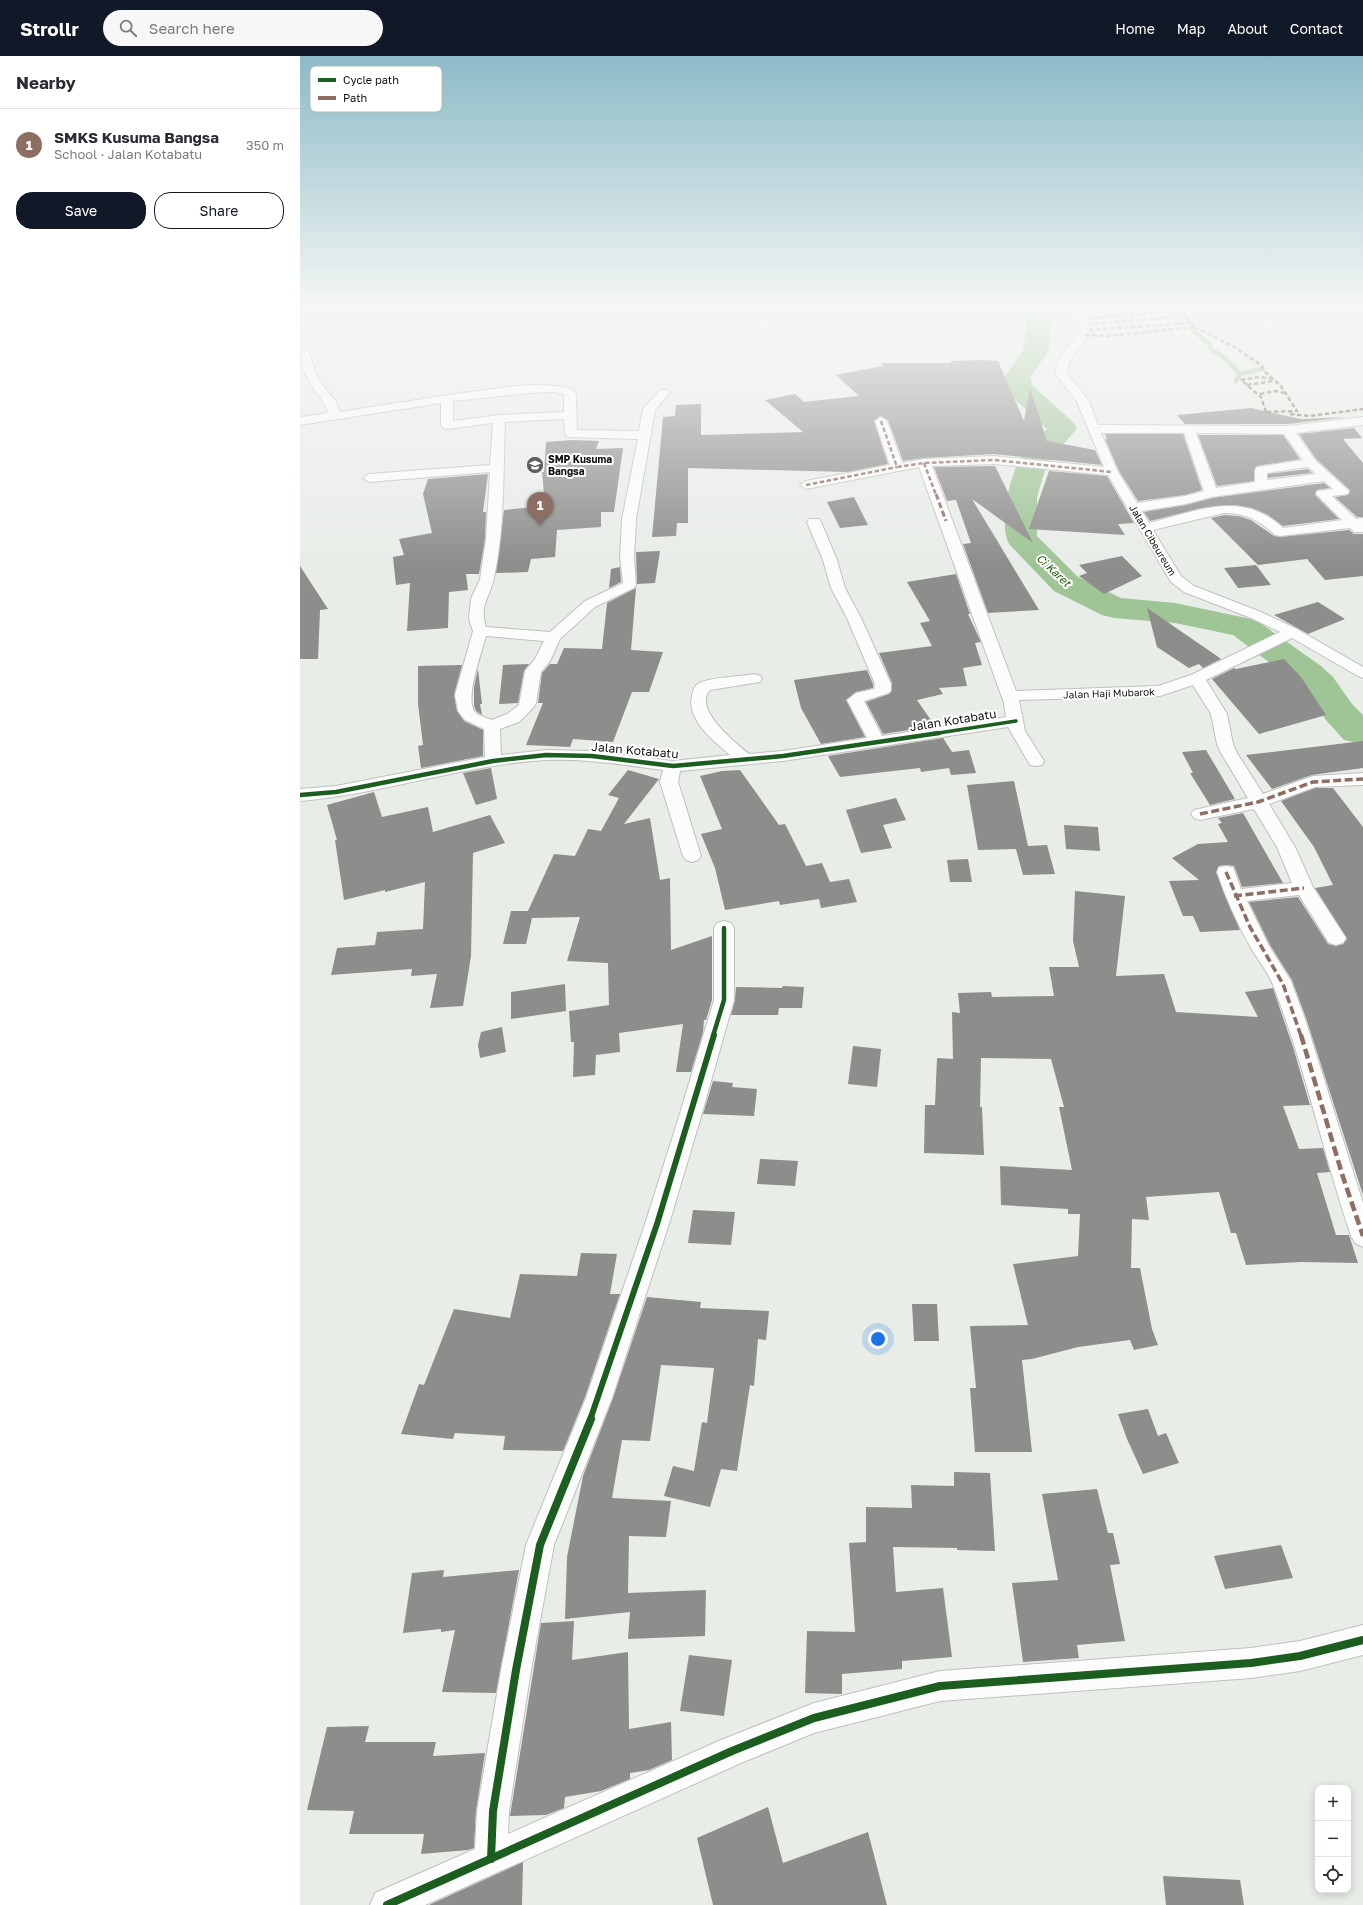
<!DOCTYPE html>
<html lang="en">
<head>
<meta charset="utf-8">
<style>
  body { margin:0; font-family:"Golos Text",sans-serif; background:#f7f7f7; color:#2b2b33 }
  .controls { position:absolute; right:12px; bottom:12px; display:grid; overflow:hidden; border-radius:8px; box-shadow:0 2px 10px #0003 }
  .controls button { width:36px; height:36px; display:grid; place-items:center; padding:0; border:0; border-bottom:1px solid #e1e1e2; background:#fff; color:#2b2b33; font:20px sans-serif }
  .you { position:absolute; left:578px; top:1283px; width:14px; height:14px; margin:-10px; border:3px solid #fff; border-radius:50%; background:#1a73e8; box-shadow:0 0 0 6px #1a73e833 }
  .badge { display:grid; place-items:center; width:26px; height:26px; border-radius:50%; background:#111827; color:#fff; font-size:13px; font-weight:700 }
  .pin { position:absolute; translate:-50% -33px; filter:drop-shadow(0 1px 2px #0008) }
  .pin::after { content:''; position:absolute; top:21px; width:14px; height:12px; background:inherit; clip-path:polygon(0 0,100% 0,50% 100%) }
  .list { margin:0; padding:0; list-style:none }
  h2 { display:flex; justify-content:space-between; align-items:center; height:52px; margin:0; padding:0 16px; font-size:17px }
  h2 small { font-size:13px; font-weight:400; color:#7c7c81 }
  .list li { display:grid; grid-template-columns:26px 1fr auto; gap:12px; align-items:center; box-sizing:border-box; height:72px; padding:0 16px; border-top:1px solid #e1e1e2 }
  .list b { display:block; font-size:15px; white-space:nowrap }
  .list p { margin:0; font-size:13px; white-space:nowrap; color:#7c7c81 }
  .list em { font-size:13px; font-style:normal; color:#7c7c81 }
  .actions { display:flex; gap:8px; padding:12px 16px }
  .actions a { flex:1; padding:9px 0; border:1px solid #111827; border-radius:16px; text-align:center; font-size:14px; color:#111827 }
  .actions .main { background:#111827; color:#fff }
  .icon { flex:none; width:22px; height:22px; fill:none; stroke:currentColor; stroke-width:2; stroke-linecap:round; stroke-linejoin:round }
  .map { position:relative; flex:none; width:1063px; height:1849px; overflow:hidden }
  header { display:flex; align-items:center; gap:24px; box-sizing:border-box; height:56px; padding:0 20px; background:#111827; color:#fff }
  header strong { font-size:19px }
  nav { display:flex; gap:22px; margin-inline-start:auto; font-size:14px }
  .search { width:280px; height:36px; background:#f7f7f7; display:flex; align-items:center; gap:10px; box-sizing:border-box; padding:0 14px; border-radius:22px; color:#7c7c81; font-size:15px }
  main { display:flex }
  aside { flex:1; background:#fff }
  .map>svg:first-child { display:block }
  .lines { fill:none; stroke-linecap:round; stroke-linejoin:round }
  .stream { stroke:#9fc496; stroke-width:4.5 }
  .river { fill:#9fc496; fill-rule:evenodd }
  .building { fill:#8d8d8b }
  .street-casing { stroke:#bec1bd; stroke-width:2 }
  .street { fill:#fcfcfc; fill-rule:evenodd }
  .quiet-far3 { stroke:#8d6e63; stroke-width:2.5; stroke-dasharray:4.5 2.5; stroke-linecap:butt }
  .quiet-far2 { stroke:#8d6e63; stroke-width:3; stroke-dasharray:6 3; stroke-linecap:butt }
  .quiet-far1 { stroke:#8d6e63; stroke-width:3.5; stroke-dasharray:8 3.5; stroke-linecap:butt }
  .quiet { stroke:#8d6e63; stroke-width:4.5; stroke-dasharray:10 4.5; stroke-linecap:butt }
  .cycleway-far3-casing { stroke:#fff; stroke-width:5.5 }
  .cycleway-far2-casing { stroke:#fff; stroke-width:7 }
  .cycleway-far1-casing { stroke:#fff; stroke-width:8 }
  .cycleway-casing { stroke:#fff; stroke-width:10 }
  .cycleway-far3 { stroke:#1b5e20; stroke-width:3.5 }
  .cycleway-far2 { stroke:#1b5e20; stroke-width:4.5 }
  .cycleway-far1 { stroke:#1b5e20; stroke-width:6 }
  .cycleway { stroke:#1b5e20; stroke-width:8 }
  .labels { text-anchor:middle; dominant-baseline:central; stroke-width:4; stroke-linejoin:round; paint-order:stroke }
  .far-poi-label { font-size:10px; font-weight:bold; fill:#101210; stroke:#fff; text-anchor:start }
  .far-street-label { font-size:10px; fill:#101210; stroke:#fff }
  .far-water-label { font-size:11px; font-style:italic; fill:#1b6003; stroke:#fff }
  .street-label { font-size:12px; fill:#101210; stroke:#fff }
  .key { fill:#fff; stroke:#b7b8b7; stroke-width:1 }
  .key-label { font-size:11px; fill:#101210 }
</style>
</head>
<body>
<header>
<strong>Strollr</strong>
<div class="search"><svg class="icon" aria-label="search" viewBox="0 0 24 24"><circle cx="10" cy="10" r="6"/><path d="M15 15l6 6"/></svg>Search here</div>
<nav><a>Home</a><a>Map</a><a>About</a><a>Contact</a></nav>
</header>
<main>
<aside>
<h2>Nearby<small></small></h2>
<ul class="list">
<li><span class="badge" style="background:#8d6e63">1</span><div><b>SMKS Kusuma Bangsa</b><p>School · Jalan Kotabatu</p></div><em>350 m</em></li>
</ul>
<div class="actions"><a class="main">Save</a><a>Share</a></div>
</aside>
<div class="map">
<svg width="1063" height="1849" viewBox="0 0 1063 1849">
  <rect width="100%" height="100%" fill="#e9ede8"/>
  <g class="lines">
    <g class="stream">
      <path d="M872,250l15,13 7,12 15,13 2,5 14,9 15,16"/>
      <path d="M936,325l4,-7 22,-5"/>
    </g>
    <path class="river" d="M725,250h24l2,20 -2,24 -19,28 3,8 40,36 4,6 -30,36 -10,33v39l41,41 43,21 54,5 81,17 65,46 12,11 19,27 11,11v29l-19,-4 -18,-20 -19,-27 -12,-11 -62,-47 -58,-12 -61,-5 -12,-3 -48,-24 -44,-46c-12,-17 -1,-66 9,-84 6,-12 19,-22 28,-32l-37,-34 -3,-6 -3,-11 19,-28 4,-24z"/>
  </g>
  <g class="building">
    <path d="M682,304l16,1 26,60 6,-33 17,53 48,9 7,15 -108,-11 -70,4 -21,3 -15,-41 -8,-4 -6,5 14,43 -40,8 -160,-4v55h-11l-1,13 -24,1 11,-120 12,-1 1,-11 25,-1v31l102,-3 -38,-32 30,-6 9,8 55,-6 -23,-21 47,-9 -2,-3h70v-2z"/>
    <path d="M951,352l50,11 46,-2 -59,7h-103l-8,-9z"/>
    <path d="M1054,372l8,10 -19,1 20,24v54h-6l-22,-20 13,-2 2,-5 -34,-31 -17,-25z"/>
    <path d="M805,378h78l19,56 -17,5 -47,6 -19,-30 -14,-32h2z"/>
    <path d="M898,379h85l17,24 -43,7 -3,4v11l-37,5z"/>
    <path d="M272,384l27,1 -3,8 27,-1 -9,64h-13v15l-44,3 -2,27 -24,2 -3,13 -32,1 8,-63 41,-4 -3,-34h2l2,-30z"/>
    <path d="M695,410l38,77 -61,-44 67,111 -51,3 -25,-69 8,-1 -15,-43 -9,1 -13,-34z"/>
    <path d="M1008,413l4,4 -44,5v-4z"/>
    <path d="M749,415l58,5 27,47 -16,1 7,11 -96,-6z"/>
    <path d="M188,418l-5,38h3l-1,27 -6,35h-13l2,16 -19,2 -1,36 -41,3 3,-48 -14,2 -3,-28 11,-2 -5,-16 33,-6 -9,-39 5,-15z"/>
    <path d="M1024,427l6,5 -13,2 -2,5 24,24 -56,7 -15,-11 -16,-7 -17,-3 -33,3 -52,13 -6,-9 42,-7 26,-7z"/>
    <path d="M554,441l14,28 -28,3 -13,-26z"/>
    <path d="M924,459l15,1 12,4 23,16 6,1 69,-7 5,4h9v42l-38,4 -18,-21 -49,6 -47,-47z"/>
    <path d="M360,495l-5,32 -18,1 -1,-32z"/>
    <path d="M822,500l20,20 -38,18 -25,-18 8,-3 -8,-8z"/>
    <path d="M956,509l15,20 -33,3 -14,-20z"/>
    <path d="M0,510l28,43 -8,1 -2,49h-18z"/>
    <path d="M320,511l1,15 -12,6 2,-19z"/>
    <path d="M656,518l14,40h-2l13,28 -6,1 7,22 -19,3 4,18 -28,2 4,6 -26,6 18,26 -52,8 -17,-32 23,-8 3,-4v-7l-13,-30 53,-7 -12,-23 10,-2 -23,-39z"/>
    <path d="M336,532l-5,62 32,2 -14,40h-17l-19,50 -40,-3 -3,8 -44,-2 17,-42h-5l4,-30 8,-9h7l7,-16 38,1 5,-46z"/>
    <path d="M1018,546l27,17 -37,15 -34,-19z"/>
    <path d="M847,552l70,48 4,3 -18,9 -4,-4 -10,4 -32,-21z"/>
    <path d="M984,603l17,18 25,38 -67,19 -47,-55 22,-11 2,1z"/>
    <path d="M229,608l-5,7 -6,32 -19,1 4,-39z"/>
    <path d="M162,609l-8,30 3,16 7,10 19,9v26l-62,12 -3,-22 5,-1 -5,-41v-38z"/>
    <path d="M178,613l4,35h-2l2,11 -6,-4 -2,-5v-19z"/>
    <path d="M567,614l6,14v4l-17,4 -10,8 19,37 -44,7 -20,-36 -7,-28z"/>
    <path d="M643,682l9,14 17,-2 7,23 -25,2 -2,-7 -28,4 -1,-4 -80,9 -12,-21z"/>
    <path d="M1063,685v27l-51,7 -40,14 -26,-34z"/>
    <path d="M906,694l29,49 -25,6 -20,-32h3l-11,-21z"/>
    <path d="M191,712l6,31 -21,6 -13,-32z"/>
    <path d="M328,714l31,9 -35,45 26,-6 10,62 10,-2 1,72 41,-14v64l-6,20h-2l-1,12 -12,40h-15l7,-48 -64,9 1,19 -24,3 -1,20 -22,2 1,-35h-3l-2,-31 40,-6 -1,-42 -41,-2 13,-44 -48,1 -6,26h-23l8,-33h17l26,-57 21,2 13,-27 13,2 18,-33 -11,-3z"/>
    <path d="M440,714l39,55 6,-1 21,42 16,-3 8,19 19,-3 8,23 -36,6 -2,-9 -39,6 -1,-4 -54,9 -10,-42 -14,-34 21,-5 -22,-53 22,-5z"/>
    <path d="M714,725l14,65 19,-1 8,29 -32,1 -7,-26 -38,1 -11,-65z"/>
    <path d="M1015,732h18l30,39v368l-57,-177 -14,-38 -22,-35 -21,-43 49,-5 30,47 8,2 7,-2 4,-5 -32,-51 18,-3 -19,-38 -33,-46z"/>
    <path d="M74,736l8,25 46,-10 5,25 57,-17 15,28 -32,10 -2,103 -8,50 -33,2 7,-34 -26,2 1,-7 -81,6 6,-27 38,-3 2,-13 46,-3 2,-47 -40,10v-2l-41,10 -9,-60h2l-10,-35z"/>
    <path d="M596,742l10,22 -23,5 9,23 -31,5 -15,-43z"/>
    <path d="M943,757l40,70 -41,4 -8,-21 -8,-1 -7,1 -3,6 24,58 -40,2 -7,-16h-10l-14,-35 30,-1 -27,-22 26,-14 30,-2 -10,-18 4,-1 -4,-5z"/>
    <path d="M764,769l34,2 2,24 -34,-2z"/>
    <path d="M668,803l4,23h-22l-3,-22z"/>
    <path d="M775,835l50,5 -9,80 48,-2 12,38 82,5 -13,-25 28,-4 20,59 17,58 -27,1 16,43 24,-1 7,24 -13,1 19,62h13l9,28 -57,-1 -55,3 -10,-32h-5l-12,-41 -73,5 3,23 -17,-1 -1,49h9l12,61 6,16 -24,5 -4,-10 -52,7 -46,12 -10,1 10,92h-57l-5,-64h6l-6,-62 58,-1 -15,-61 65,-8 2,-42h-12v-5l-67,-4 -1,-39 72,4 -13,-63h5l-13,-48 -70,-1 -1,49h2l2,48 -60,-2 1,-48h10l2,-47 16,1 -1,-47 8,1 -2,-20 33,-1 1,5 62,-1 -5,-29h30l-6,-26z"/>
    <path d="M265,928l1,27 -55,8v-27z"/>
    <path d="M483,930l21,1 -2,21h-23l-1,7h-47l4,-15 1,-13 46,1z"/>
    <path d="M202,971l4,25 -26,6 -2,-13 3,-13z"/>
    <path d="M553,990l28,3 -4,38 -29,-3z"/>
    <path d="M413,1025l20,2 -1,4 25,2 -3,27 -51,-2z"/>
    <path d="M460,1103l38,2 -3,25 -38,-2z"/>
    <path d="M393,1154l42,2 -4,33 -43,-2z"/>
    <path d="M281,1197l36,1 -7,40h10l-35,103 -22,54 -60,-1 2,-14 -50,-3 -2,6 -52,-5 18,-50 5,1 30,-76 56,9 10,-44 57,2z"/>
    <path d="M347,1241l54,5 -1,6 69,3 -3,29 -8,-1 -4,47 -4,-1 -13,86 -16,-2 -11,38 -46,-11 9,-30 21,5 8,-49 5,1 7,-55 -53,-3 -11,76 -28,-1 -10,58 59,3 -5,36 -37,-1 -1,57 78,-3 -1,46 -77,3 2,-27 -65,7 2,-62 16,-81 30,-78z"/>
    <path d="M612,1248h25l2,37h-25z"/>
    <path d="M848,1353l10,27 8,-3 13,30 -36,11 -16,-35 -9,-25z"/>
    <path d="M654,1416l36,1 5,78 -38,-1v-2l-64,-1 3,45 47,-4 9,69 -50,4v8l-60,5v20l-37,-1 2,-62 48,1 -6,-89 17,-1v-35l46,1 -1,-23 43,1z"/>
    <path d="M797,1433l11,44h5l7,31 -10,1 15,76 -48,4 2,13 -56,4 -11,-79 46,-3 -16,-86z"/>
    <path d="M981,1489l12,33 -68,11 -11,-33z"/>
    <path d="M144,1514l-1,7 76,-7 -23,123 -54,-1 13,-62 -14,2v-3l-38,4 9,-60z"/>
    <path d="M274,1565l-2,39 56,-8 1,77 42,-7 1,38 -23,10 -19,3v6l-29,12 -36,6 -1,11 -18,7 -36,1 31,-193z"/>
    <path d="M389,1599l43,5 -8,56 -44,-5z"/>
    <path d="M69,1670l-4,16h71l-3,14 52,-3 -9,58 -2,37 -6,2 -47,4 3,-20h-75l5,-23 -47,-1 20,-83z"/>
    <path d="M468,1751l15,56 85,-31 19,73h-174l-16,-67z"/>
    <path d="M223,1806l-1,43h-93z"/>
    <path d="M863,1820l77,4 4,25h-78z"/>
  </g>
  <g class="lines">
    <defs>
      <g id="street">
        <path d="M778,250h10c11,41 -16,33 -21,67l22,28 9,24 190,1 75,-9v8l-67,8 19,27 34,31 -1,3 -16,2 24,23 7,-1v14h-9l-4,-4 -70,8 -5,-1c-16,-15 -29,-22 -51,-22l-71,17 28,46 13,10 67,26 36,17 66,38v11l-5,-2 -66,-38 -86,42 21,34 6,30 4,9 26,41 50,-18 50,-3v12l-48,2 -46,17 26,43 18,40 33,51 -3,5 -7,2 -7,-2 -30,-48 -52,6 22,45 22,35 14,38 58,184v44l-8,-4 -4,-7c-28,-83 -46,-170 -78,-251 -5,-13 -15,-25 -22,-37 -14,-25 -25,-49 -34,-76l2,-5 7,-1 7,1 8,22 51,-6 -15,-36 -23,-38 -54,11 -6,-2 -3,-4 3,-4 54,-12 -27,-45 -4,-9 -6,-30 -18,-29 -33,11 -141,4 6,31 19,30 -2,4 -6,1 -6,-1 -22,-38 -225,34 -103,10 -2,11 23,74 -3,4 -6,2 -6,-2 -3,-4 -23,-74 3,-12c-38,-5 -78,-12 -117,-10 -83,5 -163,34 -246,41v-12l36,-3 149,-29 -1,-28 -19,-9 -7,-9 -3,-16 18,-64 -4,-12 2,-20 9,-20 6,-40 4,-67 -121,10 -6,-4 6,-4 121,-9 3,-42 -46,6 -4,-1 -2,-3v-22l-141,22v-8l29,-4c-11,-24 -29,-34 -29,-65l7,1 1,2 11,30 16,19 5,12c46,-7 92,-15 138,-21 31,-4 64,-10 94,-2l4,5 1,36 62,1 4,-22 17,-19h8l2,2 -15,18 -19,109 -2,38 2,28 -2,3 -39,19 -35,32 -10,22 -9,11 -5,31 -3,5 -14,14 -19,7 1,26 45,-5 46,1 81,10 57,-6c-15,-13 -44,-35 -38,-59 1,-6 2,-10 7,-13 13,-6 40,-6 55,-9l6,2 2,3 -2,3 -50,8c-18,19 27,54 39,64l34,-3 84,-13 -20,-38 9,-7 18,-4 1,-5 -28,-66 -16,-30 -8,-28 -16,-38 2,-3h10l2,3 16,38 8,28 16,30 30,66v6l-2,3 -25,8 18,35 124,-19 -2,-14 -85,-236 -113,22 -6,-4 6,-4 84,-16 -15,-44 6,-4 6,4 15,42 22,-4 70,-3 110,11 -27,-65 -22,-29c6,-34 33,-27 23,-67zM254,336l10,2v18l-65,3 -46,6v-20l75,-8zM264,363l1,15 2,3 71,2 -16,80 -2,38 3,26 -38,18 -35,31 -64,-5c-7,-22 4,-30 8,-49 11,-51 9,-105 11,-156zM801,377h83l20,58 -19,5 -48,7 -19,-31zM896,377l88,1 19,26 -46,7 -2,3v12l-39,6zM694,408l114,11 63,107 13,10 67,26 29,14 -89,43 -33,11 -142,5 -84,-225zM1008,411l8,7 -49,6v-7zM1024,425l9,8 -16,2 -1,3 26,26 -59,8c-42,-39 -85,-17 -134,-5l-7,-12 44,-7 26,-7zM186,580l58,5 -9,18 -10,12 -6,34 -12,9 -15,6c-5,-2 -13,-4 -17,-8 -11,-12 7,-60 11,-76z"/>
        <path d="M424,865l7,2 3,5v72l-34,120 -31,104 -57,174 -58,147 -23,125 -22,141 -1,23 213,-94 93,-37 126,-32 311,-23 49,-7 63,-16v30l-63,16 -49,7 -311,23 -126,32 -73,30 -316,142h-55l5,-12 100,-44 2,-38 24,-141 25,-125 60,-147 59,-174 33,-104 36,-120v-72l3,-5z"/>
      </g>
    </defs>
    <use href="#street" class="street-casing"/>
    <use href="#street" class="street"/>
    <g class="quiet-far3">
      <path d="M784,252l34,-2"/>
      <path d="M787,262l52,-3 42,-7"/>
      <path d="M787,268l101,-8"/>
      <path d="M895,271l41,21 26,18 2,5 16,14 17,26 -31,1"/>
      <path d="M789,274l104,-7"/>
      <path d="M785,279l22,1 88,-9 -16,-21"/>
      <path d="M947,329l27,-4"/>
      <path d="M960,338l15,-3 10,2"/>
      <path d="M966,356l-5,-15 -20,-17 19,-3 13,2"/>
      <path d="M990,358l20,2 53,-7"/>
      <path d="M581,365l16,46 27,-4 70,-3 118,12"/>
      <path d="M624,407l12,32"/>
      <path d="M506,429l91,-18"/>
    </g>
    <path class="quiet-far2" d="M636,438l10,27"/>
    <g class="quiet-far1">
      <path d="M900,758l58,-12 55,-20 50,-3"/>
      <path d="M926,816l24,55 33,57 18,52"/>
      <path d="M934,840l70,-8"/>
    </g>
    <path class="quiet" d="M1001,979l41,139 21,62"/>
    <defs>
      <path id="cycleway-far3" d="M632,678l84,-13"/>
      <g id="cycleway-far2">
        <path d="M0,739l36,-3 157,-31 53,-6 46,1 81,10 110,-10 156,-23"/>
        <path d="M413,980l11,-36v-72"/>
      </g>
      <path id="cycleway-far1" d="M290,1364l67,-196 57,-189"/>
      <g id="cycleway">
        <path d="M191,1803l2,-48 23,-141 24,-125 51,-126"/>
        <path d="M87,1849l345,-154 82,-33 126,-32 311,-23 49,-7 63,-16"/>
      </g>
    </defs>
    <use href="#cycleway-far3" class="cycleway-far3-casing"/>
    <use href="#cycleway-far2" class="cycleway-far2-casing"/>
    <use href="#cycleway-far1" class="cycleway-far1-casing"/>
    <use href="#cycleway" class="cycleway-casing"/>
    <use href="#cycleway-far3" class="cycleway-far3"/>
    <use href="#cycleway-far2" class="cycleway-far2"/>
    <use href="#cycleway-far1" class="cycleway-far1"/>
    <use href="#cycleway" class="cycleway"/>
  </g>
  <linearGradient id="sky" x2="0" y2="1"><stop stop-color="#8bbac7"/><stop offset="0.49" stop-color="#f5f7f5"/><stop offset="1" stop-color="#f5f7f5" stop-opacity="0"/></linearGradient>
  <rect width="1063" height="508" fill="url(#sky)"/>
  <defs>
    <symbol id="school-disc" viewBox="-11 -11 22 22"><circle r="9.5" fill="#5c5f5c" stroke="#fff"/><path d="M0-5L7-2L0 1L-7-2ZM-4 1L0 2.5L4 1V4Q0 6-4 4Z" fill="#fff"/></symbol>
  </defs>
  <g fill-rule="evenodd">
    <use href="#school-disc" x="225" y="399" width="20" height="20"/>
  </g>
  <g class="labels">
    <g class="far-poi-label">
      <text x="248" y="403">SMP Kusuma<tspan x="248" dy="12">Bangsa</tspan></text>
    </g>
    <g class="far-street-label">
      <text transform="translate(853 484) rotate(59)">Jalan Cibeureum</text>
      <text transform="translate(809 637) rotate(-2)">Jalan Haji Mubarok</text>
    </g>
    <g class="far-water-label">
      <text transform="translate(754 514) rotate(43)">Ci Karet</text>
    </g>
    <g class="street-label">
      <text transform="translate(653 664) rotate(-9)">Jalan Kotabatu</text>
      <text transform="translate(335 694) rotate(5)">Jalan Kotabatu</text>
    </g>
  </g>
  <rect x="10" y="10" width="132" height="46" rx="6" class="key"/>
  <rect x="18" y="22" width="18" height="4" fill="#1b5e20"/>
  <rect x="18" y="40" width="18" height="4" fill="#8d6e63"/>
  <g class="key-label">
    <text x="43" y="28">Cycle path</text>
    <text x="43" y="46">Path</text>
  </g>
</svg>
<div class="controls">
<button>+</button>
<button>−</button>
<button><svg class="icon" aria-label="locate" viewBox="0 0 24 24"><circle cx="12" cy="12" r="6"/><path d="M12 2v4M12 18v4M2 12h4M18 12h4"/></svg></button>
</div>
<div class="you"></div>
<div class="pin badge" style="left:240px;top:469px;background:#8d6e63">1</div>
</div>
</main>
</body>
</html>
